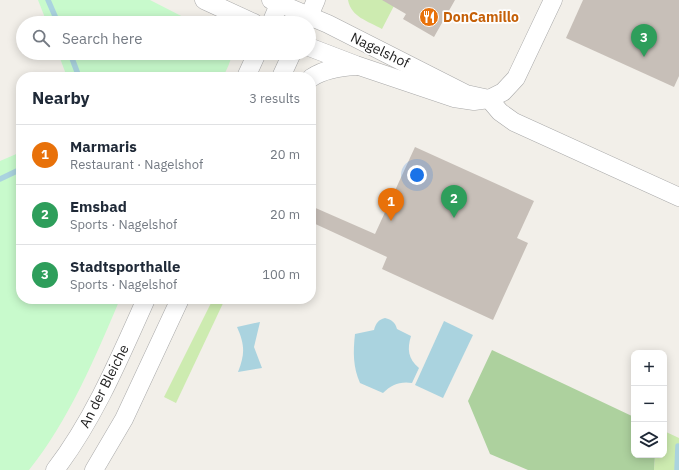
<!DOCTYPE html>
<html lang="en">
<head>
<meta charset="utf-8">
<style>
  body { margin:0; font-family:"IBM Plex Sans",sans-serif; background:#f6f6f7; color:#1f2937 }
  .controls { position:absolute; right:12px; bottom:12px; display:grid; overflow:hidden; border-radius:8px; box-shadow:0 2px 10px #0003 }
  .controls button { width:36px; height:36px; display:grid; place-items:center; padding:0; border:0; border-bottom:1px solid #e0e1e3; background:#fff; color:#1f2937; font:20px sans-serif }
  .you { position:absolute; left:417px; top:175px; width:14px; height:14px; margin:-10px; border:3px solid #fff; border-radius:50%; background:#1a73e8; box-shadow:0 0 0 6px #1a73e833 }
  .badge { display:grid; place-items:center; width:26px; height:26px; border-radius:50%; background:#0f766e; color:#fff; font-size:13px; font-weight:700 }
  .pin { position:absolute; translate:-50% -33px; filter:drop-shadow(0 1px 2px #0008) }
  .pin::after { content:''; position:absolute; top:21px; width:14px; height:12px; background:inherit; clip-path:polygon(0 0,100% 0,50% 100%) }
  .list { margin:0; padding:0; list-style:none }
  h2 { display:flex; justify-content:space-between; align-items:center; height:52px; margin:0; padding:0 16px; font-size:17px }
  h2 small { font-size:13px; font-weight:400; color:#747a83 }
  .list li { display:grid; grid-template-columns:26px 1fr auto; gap:12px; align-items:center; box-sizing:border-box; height:60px; padding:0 16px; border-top:1px solid #e0e1e3 }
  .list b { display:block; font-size:15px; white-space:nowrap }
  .list p { margin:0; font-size:13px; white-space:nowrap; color:#747a83 }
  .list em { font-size:13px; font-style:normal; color:#747a83 }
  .icon { flex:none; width:22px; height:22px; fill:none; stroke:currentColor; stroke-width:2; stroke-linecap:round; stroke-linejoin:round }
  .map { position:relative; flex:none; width:679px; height:470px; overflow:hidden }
  .search { position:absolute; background:#fff; box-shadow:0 2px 10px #0003; left:16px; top:16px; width:300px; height:44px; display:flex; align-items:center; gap:10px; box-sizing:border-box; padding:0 14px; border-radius:22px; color:#747a83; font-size:15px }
  .panel { position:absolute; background:#fff; box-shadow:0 2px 10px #0003; left:16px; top:72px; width:300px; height:232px; border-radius:16px }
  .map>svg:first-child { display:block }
  .grass { fill:#cdebb0 }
  .forest { fill:#add19e }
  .park { fill:#c8facc }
  .water { fill:#aad3df }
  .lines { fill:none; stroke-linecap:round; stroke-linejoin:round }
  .stream { stroke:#aad3df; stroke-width:5.5 }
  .building { fill:#c7bfb8 }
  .minor-casing { stroke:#a9a9a9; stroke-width:19 }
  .minor { stroke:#fff; stroke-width:18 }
  .labels { text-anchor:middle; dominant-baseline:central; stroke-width:3.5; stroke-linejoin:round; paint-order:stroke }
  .food-label { font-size:14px; font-weight:bold; fill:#c56008; stroke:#fff; text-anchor:start }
  .street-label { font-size:14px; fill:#222; stroke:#fff }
</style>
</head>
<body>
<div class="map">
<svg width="679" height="470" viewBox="0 0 679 470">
  <rect width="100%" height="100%" fill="#f2efe9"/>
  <g class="grass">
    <path d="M348,0h49l-15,29c-14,-8 -31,-12 -34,-29z"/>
    <path d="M213,299h12l-49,104 -12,-6z"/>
    <path d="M664,431l15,7v32h-25l1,-15h9z"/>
  </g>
  <path class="forest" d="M492,350l142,67v38h21l-1,15h-126l-38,-16 -22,-53z"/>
  <g class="park">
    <path d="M38,0h112l45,23h-148z"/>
    <path d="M58,53h174c-1,8 -5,16 -9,24h-156z"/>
    <path d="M21,152v147h99c-24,57 -52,123 -91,171h-29v-309z"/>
  </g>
  <g class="water">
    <path d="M385,318c7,2 10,4 12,11l14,7c-4,13 -3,23 8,32l-7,15c-12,-2 -21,2 -29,10l-23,-10c-7,-16 -7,-31 -5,-49l19,-4c2,-7 4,-10 11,-12z"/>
    <path d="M444,321l29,14 -30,63 -28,-13z"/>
    <path d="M260,322l-6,25 8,21 -24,4c7,-18 7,-27 -1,-45z"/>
  </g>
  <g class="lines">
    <g class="stream">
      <path d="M48,0l10,23"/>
      <path d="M70,53l9,24"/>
      <path d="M0,179l21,-10"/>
      <path d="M677,470l1,-24"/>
    </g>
  </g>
  <g class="building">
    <path d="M382,0h73l-21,37 -31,-18 3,-5z"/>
    <path d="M583,0h96v76l-5,11 -108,-49z"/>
    <path d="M415,147l119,54 -17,37 11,5 -35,77 -111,-51 5,-12 -76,-35v-16l64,28z"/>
  </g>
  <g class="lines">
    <defs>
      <g id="minor">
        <path d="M204,0l50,23"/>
        <path d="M271,0l57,24 138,70 23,5 11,13 14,10 165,75"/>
        <path d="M271,23l10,-23"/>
        <path d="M306,23l10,-23"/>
        <path d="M309,47l47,18 98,33 20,3 15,-2 14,-7 13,-14 37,-78"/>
        <path d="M246,77l11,-24"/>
        <path d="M281,77l11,-24"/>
        <path d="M311,78c13,-9 29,-11 45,-12"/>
        <path d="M55,470c39,-51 65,-113 91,-171"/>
        <path d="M94,470l30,-51 56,-120"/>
      </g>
    </defs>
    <use href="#minor" class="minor-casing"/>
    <use href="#minor" class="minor"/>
  </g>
  <defs>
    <symbol id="restaurant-disc" viewBox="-11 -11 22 22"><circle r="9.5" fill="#e8710a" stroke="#fff"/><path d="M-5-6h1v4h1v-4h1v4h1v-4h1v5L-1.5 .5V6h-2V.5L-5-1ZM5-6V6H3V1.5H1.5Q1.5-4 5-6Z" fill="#fff"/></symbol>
  </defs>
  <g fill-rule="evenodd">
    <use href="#restaurant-disc" x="418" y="6" width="22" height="22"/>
  </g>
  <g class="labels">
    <g class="food-label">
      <text x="443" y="17">DonCamillo</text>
    </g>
    <g class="street-label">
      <text transform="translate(380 50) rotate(26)">Nagelshof</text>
      <text transform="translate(104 386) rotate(-63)">An der Bleiche</text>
    </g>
  </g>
</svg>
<div class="controls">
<button>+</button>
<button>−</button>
<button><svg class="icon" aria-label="layers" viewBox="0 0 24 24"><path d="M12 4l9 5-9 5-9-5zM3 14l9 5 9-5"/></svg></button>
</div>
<div class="you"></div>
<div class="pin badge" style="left:391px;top:221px;background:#e8710a">1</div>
<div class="pin badge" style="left:454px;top:218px;background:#2e9e5b">2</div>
<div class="pin badge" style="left:644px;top:57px;background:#2e9e5b">3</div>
<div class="search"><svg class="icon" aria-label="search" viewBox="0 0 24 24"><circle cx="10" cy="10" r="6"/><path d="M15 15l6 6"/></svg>Search here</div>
<section class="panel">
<h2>Nearby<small>3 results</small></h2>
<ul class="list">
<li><span class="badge" style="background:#e8710a">1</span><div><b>Marmaris</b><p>Restaurant · Nagelshof</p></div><em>20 m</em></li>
<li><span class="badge" style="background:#2e9e5b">2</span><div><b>Emsbad</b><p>Sports · Nagelshof</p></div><em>20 m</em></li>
<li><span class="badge" style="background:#2e9e5b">3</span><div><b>Stadtsporthalle</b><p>Sports · Nagelshof</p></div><em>100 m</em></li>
</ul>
</section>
</div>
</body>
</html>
